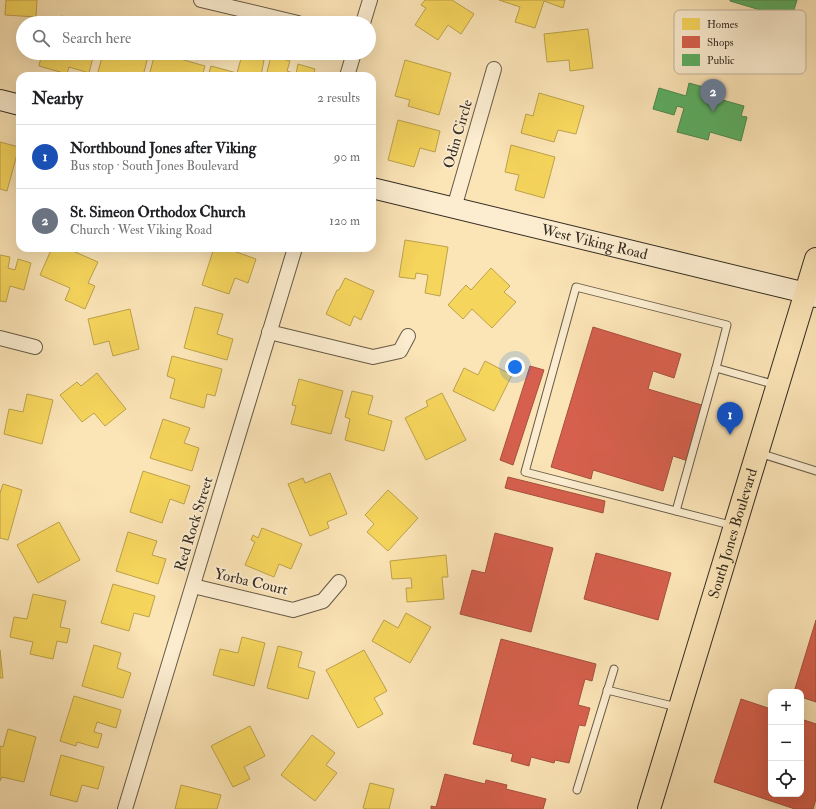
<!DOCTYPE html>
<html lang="en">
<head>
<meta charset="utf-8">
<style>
  body { margin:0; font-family:"IM FELL Double Pica",serif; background:#f6f6f6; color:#202124 }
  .controls { position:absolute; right:12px; bottom:12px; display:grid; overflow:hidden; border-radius:8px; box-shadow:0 4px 16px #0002 }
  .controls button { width:36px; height:36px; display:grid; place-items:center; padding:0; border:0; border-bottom:1px solid #e0e0e0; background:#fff; color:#202124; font:20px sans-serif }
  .you { position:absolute; left:515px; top:367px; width:14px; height:14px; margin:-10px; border:3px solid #fff; border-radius:50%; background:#1a73e8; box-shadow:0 0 0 6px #1a73e833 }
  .badge { display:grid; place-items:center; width:26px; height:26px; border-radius:50%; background:#111827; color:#fff; font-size:13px; font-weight:700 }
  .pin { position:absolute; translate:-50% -33px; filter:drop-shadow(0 1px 2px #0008) }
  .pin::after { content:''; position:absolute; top:21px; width:14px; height:12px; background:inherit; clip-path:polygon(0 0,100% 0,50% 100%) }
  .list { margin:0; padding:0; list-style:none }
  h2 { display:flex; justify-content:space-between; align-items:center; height:52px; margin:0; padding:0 16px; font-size:17px }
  h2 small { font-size:13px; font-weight:400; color:#757577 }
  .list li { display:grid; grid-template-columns:26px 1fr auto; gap:12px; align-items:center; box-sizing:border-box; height:64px; padding:0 16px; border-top:1px solid #e0e0e0 }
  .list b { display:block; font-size:15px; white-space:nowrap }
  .list p { margin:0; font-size:13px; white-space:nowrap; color:#757577 }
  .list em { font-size:13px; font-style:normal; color:#757577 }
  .icon { flex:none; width:22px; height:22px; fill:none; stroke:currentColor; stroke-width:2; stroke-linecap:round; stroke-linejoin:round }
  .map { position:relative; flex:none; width:816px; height:809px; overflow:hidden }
  .search { position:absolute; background:#fff; box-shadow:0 4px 16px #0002; left:16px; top:16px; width:360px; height:44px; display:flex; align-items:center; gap:10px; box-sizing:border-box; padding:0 14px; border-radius:22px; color:#757577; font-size:15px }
  .panel { position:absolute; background:#fff; box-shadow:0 4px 16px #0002; left:16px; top:72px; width:360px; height:180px; border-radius:12px }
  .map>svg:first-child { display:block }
  .homes { fill:#f6d55c; stroke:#bca24b }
  .shops { fill:#d6604d; stroke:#a65040 }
  .public { fill:#5aae61; stroke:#4f874e }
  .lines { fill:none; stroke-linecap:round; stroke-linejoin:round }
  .lane-casing { stroke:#665a47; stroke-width:9 }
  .street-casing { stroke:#665a47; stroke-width:16 }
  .secondary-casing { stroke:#352c22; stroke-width:22 }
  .primary-casing { stroke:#352c22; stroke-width:24 }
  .lane { stroke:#fcedd0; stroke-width:7 }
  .street { stroke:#fcedd0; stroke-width:14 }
  .secondary { stroke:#fcedd0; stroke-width:20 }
  .primary { stroke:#fbe4b6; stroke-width:22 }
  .labels { text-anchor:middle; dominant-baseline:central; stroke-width:4; stroke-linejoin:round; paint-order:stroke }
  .street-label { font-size:15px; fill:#352c22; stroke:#fcedd0 }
  .key { fill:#fcedd0; stroke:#c0b39c; stroke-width:1 }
  .key-label { font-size:11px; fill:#352c22 }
</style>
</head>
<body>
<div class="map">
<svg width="816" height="809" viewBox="0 0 816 809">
  <rect width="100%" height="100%" fill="#fbe4b6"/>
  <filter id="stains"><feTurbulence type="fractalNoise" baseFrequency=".005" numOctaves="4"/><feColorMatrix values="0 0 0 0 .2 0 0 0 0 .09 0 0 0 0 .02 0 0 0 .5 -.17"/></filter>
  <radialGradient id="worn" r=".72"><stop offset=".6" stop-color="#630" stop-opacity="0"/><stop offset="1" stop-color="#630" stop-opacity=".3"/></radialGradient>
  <g class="homes">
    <path d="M6,0h31l-1,17 -31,-2z"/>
    <path d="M425,0h27l22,14 -13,20 -13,-9 -10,15 -23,-15 11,-17 -5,-3z"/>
    <path d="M499,0h66l-2,8 -19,-7 -9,27 -20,-6 5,-15z"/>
    <path d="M61,16l21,6v1h-23z"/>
    <path d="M588,29l5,39 -23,3 -1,-11 -22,2 -3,-28z"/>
    <path d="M42,53h52l-5,20 -20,-6 -2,7 -28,-8z"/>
    <path d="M103,53h46l-6,23h-46z"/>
    <path d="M155,53h23l-1,5 28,8 -3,10h-53z"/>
    <path d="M242,55l22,5 -3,16h-53l3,-10 26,7z"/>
    <path d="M271,56l19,5 -3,10 9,3 2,-10 17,5 -2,7h-47z"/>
    <path d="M405,60l46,13 -12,42 -31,-9 2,-6 -15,-4z"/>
    <path d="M539,93l45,13 -8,28 -18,-4 -4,12 -33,-9 5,-19 7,2z"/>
    <path d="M398,120l42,11 -5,21 -15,-4 -6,19 -26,-7z"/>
    <path d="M0,142l19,5 -12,44 -7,-2z"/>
    <path d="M511,145l44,12 -11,41 -29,-8 4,-15 -14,-3z"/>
    <path d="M405,240l43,7 -8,49 -15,-3 3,-18 -12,-2 -1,6 -16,-2z"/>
    <path d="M52,248h14l32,14 -10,21 7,3 -10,23 -20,-9 5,-12 -30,-13z"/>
    <path d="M214,248h11l31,11 -8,24 -13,-5 -6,16 -27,-9z"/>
    <path d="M0,255l10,2 -2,11 7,2 3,-11 13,4 -7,27 -14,-4 -4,16 -6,-1z"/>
    <path d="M491,268l19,18 -6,6 12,10 -24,26 -20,-19 -9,10 -15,-14 18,-20 5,5z"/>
    <path d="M345,278l29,13 -13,29 -7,-4 -4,10 -24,-12 11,-24h2z"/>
    <path d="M195,307l28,7 -6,20 16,5 -6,21 -43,-12z"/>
    <path d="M130,309l9,40 -26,7 -4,-15 -15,4 -6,-26z"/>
    <path d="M172,356l50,13 -7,27 -8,-2 -3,14 -34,-10 5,-19 -8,-3z"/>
    <path d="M485,361l27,14 -18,36 -41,-20 11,-23 14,7z"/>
    <path d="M97,373l29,36 -21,17 -11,-13 -12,9 -22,-27 17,-13 4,4z"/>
    <path d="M299,379l44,12 -12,43 -40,-10 5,-18 -4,-1z"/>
    <path d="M352,391l21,5 -5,18 24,7 -8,30 -39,-11 5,-21 -5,-2z"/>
    <path d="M442,393l24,47 -40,20 -21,-42 23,-12 -2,-5z"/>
    <path d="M27,394l26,6 -11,44 -38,-10 5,-25 14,3z"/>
    <path d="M163,419l27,9 -6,15 15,5 -7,23 -42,-13z"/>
    <path d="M143,471l47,15 -6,18 -14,-5 -8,24 -32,-11z"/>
    <path d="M330,473l17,41 -20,8 2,6 -19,8 -22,-52 15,-6 2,5z"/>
    <path d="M3,484l19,6 -14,50 -8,-2v-45z"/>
    <path d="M388,490l30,28 -30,33 -21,-19 7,-8 -9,-9z"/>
    <path d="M59,522l21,38 -42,23 -21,-38z"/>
    <path d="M262,528l40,16 -11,25 -12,-5 -5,13 -29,-12 10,-23 -4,-2 2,-5 5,3z"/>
    <path d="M128,532l29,9 -5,14 14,4 -8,25 -42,-13z"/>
    <path d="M446,555l2,22h-6l2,22 -37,3 -1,-14h6l-1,-10 -19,1 -2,-18z"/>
    <path d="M113,584l42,12 -6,21 -15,-4 -5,18 -28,-8z"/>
    <path d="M33,594l33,7 -6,26 10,2 -3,14 -10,-2 -4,18 -23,-5 3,-12 -23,-5 4,-20 13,2z"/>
    <path d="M406,613l25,14 -21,36 -38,-22 12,-21 14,8z"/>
    <path d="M242,637l23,6 -11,43 -41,-11 7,-26 18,4z"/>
    <path d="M94,645l27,8 -4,15 14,5 -8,25 -41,-12z"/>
    <path d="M278,646l24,6 -4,15 17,5 -7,27 -41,-11z"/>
    <path d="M0,650l3,28h-3z"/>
    <path d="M364,650l23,41 -13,7 9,16 -25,14 -32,-58z"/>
    <path d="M74,696l47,14 -5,18 -19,-6 -3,10 8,2 -4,14 -21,-6 -1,4 -16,-5z"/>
    <path d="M250,726l15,30 -21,11 6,12 -17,8 -22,-41z"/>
    <path d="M8,729l28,8 -12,45 -22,-5 -2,4v-35l3,1z"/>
    <path d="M312,735l23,18 -9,12 11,8 -22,28 -34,-26z"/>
    <path d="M61,755l43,12 -6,22 -16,-4 -5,17 -27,-7z"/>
    <path d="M370,783l24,6 -5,20h-22l-4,-1z"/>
    <path d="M181,785l40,10 -4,14h-42z"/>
  </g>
  <g class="shops">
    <path d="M593,327l88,27 -7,24 -21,-7 -5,18 57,17 -17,55 -15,-5 -10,35 -70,-21 -2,9 -40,-12z"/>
    <path d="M530,366l14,4 -31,95 -13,-5z"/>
    <path d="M508,477l97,24 -2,12 -98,-25z"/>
    <path d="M495,533l58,15 -22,84 -71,-18 12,-44 13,3z"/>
    <path d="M596,553l75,20 -13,47 -74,-21z"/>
    <path d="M816,620v82l-15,-5v-5h-7z"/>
    <path d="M501,639l95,25 -4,17 -7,-2 -7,26 12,3 -5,18 -6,-1 -10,38 -14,-3 -1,3 -23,-6 -2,9 -18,-5 2,-7 -40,-10z"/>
    <path d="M741,699l30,10v85h30v-75l15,5v75l-3,10h-18l-81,-27z"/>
    <path d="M445,774l40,10 1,-4 21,5 -1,4 40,10 -3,10h-112v-3l5,1z"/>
  </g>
  <g class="public">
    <path d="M730,0h67l-6,19 -61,-18z"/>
    <path d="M689,83l32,9 -2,7 25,7 -3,10 6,1 -6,24 -31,-9 -2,8 -31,-8 7,-24 -7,-2 -3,9 -21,-6 6,-21 27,8z"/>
  </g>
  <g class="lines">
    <defs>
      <g id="lane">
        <path d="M759,453l57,18"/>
        <path d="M676,511l40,-143"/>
        <path d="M734,526l-209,-54 51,-185 151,38 -11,43 60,17"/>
        <path d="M607,690l70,17"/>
        <path d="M577,790l37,-121"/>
      </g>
      <g id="street">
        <path d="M201,0l97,23"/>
        <path d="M363,23l7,-23"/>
        <path d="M347,76l7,-23"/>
        <path d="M454,208l40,-139"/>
        <path d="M269,332l104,25 27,-6 8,-15"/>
        <path d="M0,338l35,9"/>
        <path d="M193,586l100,24 30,-9 16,-19"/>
        <path d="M125,809l170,-561"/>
      </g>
      <g id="secondary">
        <path d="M0,100l20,5"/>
        <path id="s1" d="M372,188l434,105 10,4"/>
      </g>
      <g id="primary">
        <path id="s2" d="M649,809l167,-550"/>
      </g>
    </defs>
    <use href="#lane" class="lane-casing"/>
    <use href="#street" class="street-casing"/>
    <use href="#secondary" class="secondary-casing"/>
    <use href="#primary" class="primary-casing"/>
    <use href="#lane" class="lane"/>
    <use href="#street" class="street"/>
    <use href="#secondary" class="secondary"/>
    <use href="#primary" class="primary"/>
  </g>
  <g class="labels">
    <g class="street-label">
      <text transform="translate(458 134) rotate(-74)">Odin Circle</text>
      <text stroke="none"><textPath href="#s1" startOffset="229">West Viking Road</textPath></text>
      <text transform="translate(194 524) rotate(-73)">Red Rock Street</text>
      <text stroke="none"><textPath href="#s2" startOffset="288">South Jones Boulevard</textPath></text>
      <text transform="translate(251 582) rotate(13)">Yorba Court</text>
    </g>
  </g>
  <rect x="674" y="10" width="132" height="64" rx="6" class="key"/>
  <rect x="682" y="18" width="18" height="12" fill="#f6d55c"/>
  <rect x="682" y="36" width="18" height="12" fill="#d6604d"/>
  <rect x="682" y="54" width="18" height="12" fill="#5aae61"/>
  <g class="key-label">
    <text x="707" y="28">Homes</text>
    <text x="707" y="46">Shops</text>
    <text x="707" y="64">Public</text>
  </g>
  <rect width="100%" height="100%" filter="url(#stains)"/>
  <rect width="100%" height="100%" fill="url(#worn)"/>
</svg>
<div class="controls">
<button>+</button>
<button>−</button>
<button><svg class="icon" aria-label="locate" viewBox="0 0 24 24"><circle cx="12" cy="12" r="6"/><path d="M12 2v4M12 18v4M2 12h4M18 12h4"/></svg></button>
</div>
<div class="you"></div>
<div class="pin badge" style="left:730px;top:435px;background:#1a4fb4">1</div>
<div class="pin badge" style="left:713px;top:112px;background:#6b7280">2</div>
<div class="search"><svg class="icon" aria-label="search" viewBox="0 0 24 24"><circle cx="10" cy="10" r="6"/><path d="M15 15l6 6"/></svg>Search here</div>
<section class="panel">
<h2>Nearby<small>2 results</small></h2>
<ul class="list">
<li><span class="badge" style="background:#1a4fb4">1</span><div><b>Northbound Jones after Viking</b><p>Bus stop · South Jones Boulevard</p></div><em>90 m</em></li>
<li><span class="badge" style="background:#6b7280">2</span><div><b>St. Simeon Orthodox Church</b><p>Church · West Viking Road</p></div><em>120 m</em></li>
</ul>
</section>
</div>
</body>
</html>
